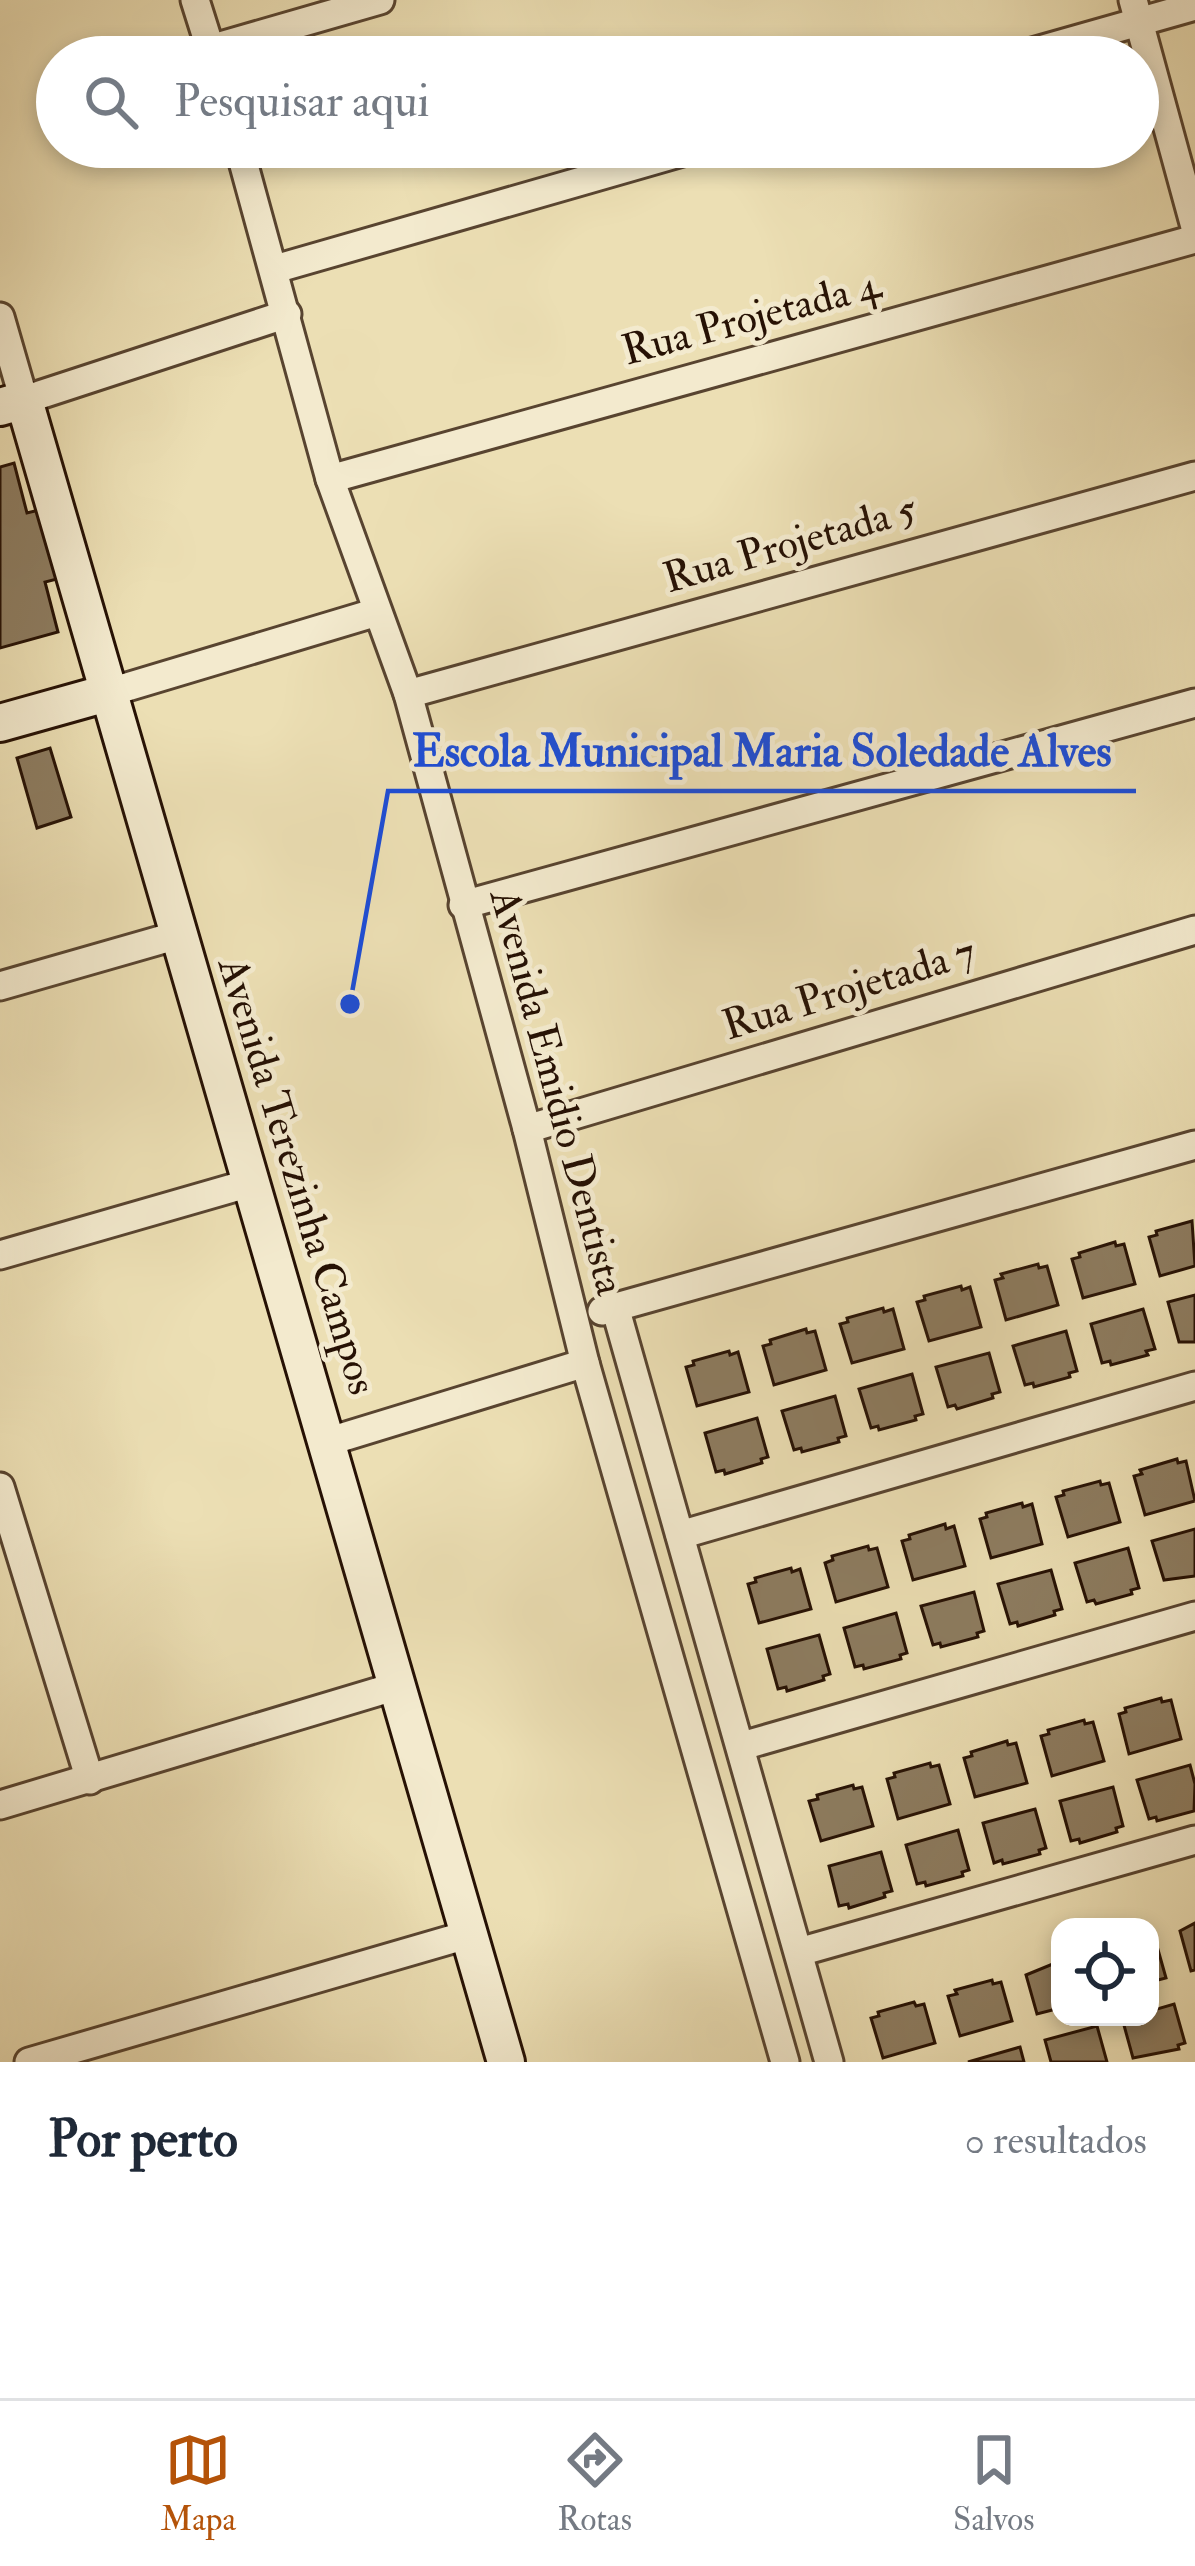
<!DOCTYPE html>
<html lang="pt">
<head>
<meta charset="utf-8">
<style>
  body { margin:0; font-family:"IM FELL Double Pica",serif; background:#f6f6f7; color:#1f2937 }
  .controls { position:absolute; right:36px; bottom:36px; display:grid; overflow:hidden; border-radius:24px; box-shadow:0 6px 18px #0003 }
  .controls button { width:108px; height:108px; display:grid; place-items:center; padding:0; border:0; border-bottom:3px solid #e0e1e3; background:#fff; color:#1f2937; font:60px sans-serif }
  .list { margin:0; padding:0; list-style:none }
  h2 { display:flex; justify-content:space-between; align-items:center; height:156px; margin:0; padding:0 48px; font-size:51px }
  h2 small { font-size:39px; font-weight:400; color:#747a83 }
  .icon { flex:none; width:66px; height:66px; fill:none; stroke:currentColor; stroke-width:2; stroke-linecap:round; stroke-linejoin:round }
  .map { position:relative; flex:none; width:1195px; height:2062px; overflow:hidden }
  .search { position:absolute; background:#fff; box-shadow:0 6px 18px #0003; left:36px; right:36px; top:36px; height:132px; display:flex; align-items:center; gap:30px; box-sizing:border-box; padding:0 42px; border-radius:66px; color:#747a83; font-size:45px }
  .sheet { height:336px; background:#fff }
  nav { display:flex; justify-content:space-around; align-items:center; box-sizing:border-box; height:168px; border-top:3px solid #e0e1e3; background:#fff; font-size:33px; color:#747a83 }
  nav a { display:grid; justify-items:center; gap:6px }
  nav .on { color:#b45309 }
  .map>svg:first-child { display:block }
  .building { fill:#8d7c60; stroke:#261104; stroke-width:3 }
  .lines { fill:none; stroke-linecap:round; stroke-linejoin:round }
  .street-casing { stroke:#584430; stroke-width:33 }
  .secondary-casing { stroke:#261104; stroke-width:42 }
  .street { stroke:#f3eace; stroke-width:27 }
  .secondary { stroke:#f3eace; stroke-width:36 }
  .labels { text-anchor:middle; dominant-baseline:central; stroke-width:10; stroke-linejoin:round; paint-order:stroke }
  .street-label { font-size:42px; fill:#261104; stroke:#f3eace }
  .leader { fill:none; stroke:#1d4ed8; stroke-width:4.5 }
  .callout-dot { fill:#1d4ed8; stroke:#f3eace; stroke-width:4.5 }
  .callout-label { font-size:45px; text-anchor:middle; font-weight:bold; fill:#1d4ed8; stroke:#f3eace; stroke-width:10; stroke-linejoin:round; paint-order:stroke }
</style>
</head>
<body>
<div class="map">
<svg width="1195" height="2062" viewBox="0 0 1195 2062">
  <rect width="100%" height="100%" fill="#ecdfb4"/>
  <filter id="stains"><feTurbulence type="fractalNoise" baseFrequency=".00167" numOctaves="4"/><feColorMatrix values="0 0 0 0 .2 0 0 0 0 .09 0 0 0 0 .02 0 0 0 .5 -.17"/></filter>
  <radialGradient id="worn" r=".72"><stop offset=".6" stop-color="#630" stop-opacity="0"/><stop offset="1" stop-color="#630" stop-opacity=".3"/></radialGradient>
  <g class="building">
    <path d="M14,463l13,50 16,-4 18,69 -16,4 13,50 -58,16v-181z"/>
    <path d="M50,748l21,69 -34,11 -20,-70z"/>
    <path d="M1192,1221l3,45 -35,10 -11,-39 8,-2 -1,-4z"/>
    <path d="M1115,1242l1,4 8,-2 11,40 -52,14 -11,-39 8,-2 -1,-4z"/>
    <path d="M1038,1264l1,4 8,-2 11,39 -52,15 -11,-40 8,-2 -2,-4z"/>
    <path d="M961,1286l1,4 8,-3 11,40 -52,14 -12,-39 8,-2 -1,-4z"/>
    <path d="M1195,1295v47h-16l-11,-40z"/>
    <path d="M883,1308l1,4 9,-3 11,40 -52,14 -12,-39 8,-2 -1,-4z"/>
    <path d="M1143,1309l12,40 -9,2 2,4 -37,10 -1,-4 -8,2 -11,-39z"/>
    <path d="M806,1329l1,4 8,-2 11,39 -52,15 -11,-39 8,-2 -1,-4z"/>
    <path d="M1066,1331l11,40 -8,2 1,4 -36,10 -1,-4 -8,2 -12,-39z"/>
    <path d="M729,1351l1,4 8,-3 11,40 -52,14 -11,-39 8,-2 -1,-4z"/>
    <path d="M989,1353l11,39 -8,2 1,4 -36,11 -2,-4 -7,2 -12,-40z"/>
    <path d="M912,1374l11,40 -8,2 1,4 -37,10 -1,-4 -7,2 -12,-39z"/>
    <path d="M835,1396l11,40 -8,2 1,4 -37,10 -1,-4 -7,2 -12,-39z"/>
    <path d="M757,1418l11,39 -7,2 1,4 -37,11 -1,-4 -8,2 -11,-39z"/>
    <path d="M1177,1459l1,4 8,-2 9,40 -50,14 -11,-39 8,-2 -2,-4z"/>
    <path d="M1100,1481l1,4 8,-2 11,39 -52,15 -12,-40 8,-2 -1,-4z"/>
    <path d="M1022,1503l1,4 9,-3 10,40 -51,14 -11,-39 7,-2 -1,-4z"/>
    <path d="M945,1524l1,5 8,-3 11,40 -52,14 -11,-39 8,-2 -1,-4z"/>
    <path d="M1195,1529v47l-31,4 -12,-39z"/>
    <path d="M868,1546l1,4 8,-2 11,39 -52,15 -11,-39 8,-3 -1,-4z"/>
    <path d="M1128,1548l11,40 -8,2 1,4 -36,10 -2,-4 -7,2 -12,-39z"/>
    <path d="M791,1568l1,4 8,-3 11,40 -52,14 -11,-39 8,-2 -1,-4z"/>
    <path d="M1051,1570l11,39 -8,2 1,4 -37,11 -1,-4 -7,2 -12,-40z"/>
    <path d="M974,1592l10,39 -7,2 1,4 -37,10 -1,-4 -7,2 -12,-39z"/>
    <path d="M896,1613l11,40 -7,2 1,4 -37,10 -1,-4 -8,2 -11,-39z"/>
    <path d="M819,1635l11,39 -7,2 1,4 -37,11 -1,-4 -8,2 -11,-40z"/>
    <path d="M1161,1698l1,4 9,-2 10,39 -52,15 -10,-40 7,-2 -1,-4z"/>
    <path d="M1084,1720l1,4 8,-2 11,39 -52,15 -11,-40 8,-2 -1,-4z"/>
    <path d="M1007,1741l1,4 8,-2 11,40 -52,14 -11,-39 8,-2 -1,-4z"/>
    <path d="M930,1763l1,4 8,-2 11,39 -52,15 -11,-40 8,-2 -1,-4z"/>
    <path d="M1190,1765l5,19 -1,27 -37,10 -1,-4 -7,2 -12,-39z"/>
    <path d="M853,1785l1,4 8,-2 11,39 -52,15 -12,-40 9,-2 -1,-4z"/>
    <path d="M1113,1787l10,39 -7,2 1,4 -37,11 -1,-4 -8,2 -11,-40z"/>
    <path d="M1035,1809l11,39 -7,2 1,4 -37,10 -1,-4 -8,3 -11,-40z"/>
    <path d="M958,1830l11,40 -7,2 1,4 -37,10 -1,-4 -8,2 -11,-39z"/>
    <path d="M881,1852l11,39 -8,2 1,4 -36,11 -1,-4 -9,2 -10,-40z"/>
    <path d="M1195,1923v47l-4,1 -11,-40z"/>
    <path d="M1155,1939l11,39 -16,4v-42z"/>
    <path d="M1060,1961v47l-23,6 -11,-39z"/>
    <path d="M992,1980l1,4 8,-2 11,39 -52,15 -12,-40 9,-2 -2,-4z"/>
    <path d="M914,2002l2,4 8,-2 11,39 -52,15 -12,-40 8,-2 -1,-4z"/>
    <path d="M1174,2004l11,39 -7,2 1,4 -46,9 -11,-40 28,-1v-6z"/>
    <path d="M1097,2026l10,36h-56l-6,-22z"/>
    <path d="M1020,2047l4,15h-56z"/>
  </g>
  <g class="lines">
    <defs>
      <g id="street">
        <path d="M195,0l18,57"/>
        <path d="M1133,0l62,227"/>
        <path d="M210,49l170,-49"/>
        <path d="M1015,57l180,-51"/>
        <path d="M239,147l91,332 78,215 119,435 58,234 200,699"/>
        <path d="M275,269l425,-122"/>
        <path d="M0,317l24,83 263,-86"/>
        <path d="M330,479l865,-240"/>
        <path d="M107,693l270,-81"/>
        <path d="M408,694l787,-218"/>
        <path d="M463,905l732,-202"/>
        <path d="M0,986l178,-51"/>
        <path d="M527,1129l668,-199"/>
        <path d="M0,1255l250,-72"/>
        <path d="M615,1307l214,755"/>
        <path d="M602,1311l593,-166"/>
        <path d="M330,1441l255,-78"/>
        <path d="M0,1487l90,293"/>
        <path d="M680,1535l515,-149"/>
        <path d="M742,1746l453,-130"/>
        <path d="M0,1805l400,-120"/>
        <path d="M799,1952l396,-112"/>
        <path d="M29,2062l441,-128"/>
      </g>
      <g id="secondary">
        <path d="M0,407l24,-7c157,555 325,1107 482,1662"/>
        <path d="M0,723l107,-30"/>
      </g>
    </defs>
    <use href="#street" class="street-casing"/>
    <use href="#secondary" class="secondary-casing"/>
    <use href="#street" class="street"/>
    <use href="#secondary" class="secondary"/>
  </g>
  <g class="labels">
    <g class="street-label">
      <text transform="translate(751 318) rotate(-15)">Rua Projetada 4</text>
      <text transform="translate(790 544) rotate(-16)">Rua Projetada 5</text>
      <text transform="translate(849 989) rotate(-17)">Rua Projetada 7</text>
      <text transform="translate(557 1092) rotate(75)">Avenida Emidio Dentista</text>
      <text transform="translate(297 1176) rotate(73)">Avenida Terezinha Campos</text>
    </g>
  </g>
  <path class="leader" d="M350 1004L388 791H1136"/>
  <circle class="callout-dot" cx="350" cy="1004" r="12"/>
  <g class="callout-label">
    <text x="762" y="766">Escola Municipal Maria Soledade Alves</text>
  </g>
  <rect width="100%" height="100%" filter="url(#stains)"/>
  <rect width="100%" height="100%" fill="url(#worn)"/>
</svg>
<div class="controls">
<button><svg class="icon" aria-label="locate" viewBox="0 0 24 24"><circle cx="12" cy="12" r="6"/><path d="M12 2v4M12 18v4M2 12h4M18 12h4"/></svg></button>
</div>
<div class="search"><svg class="icon" aria-label="search" viewBox="0 0 24 24"><circle cx="10" cy="10" r="6"/><path d="M15 15l6 6"/></svg>Pesquisar aqui</div>
</div>
<section class="sheet">
<h2>Por perto<small>0 resultados</small></h2>
<ul class="list">
</ul>
</section>
<nav>
<a class="on"><svg class="icon" aria-label="map" viewBox="0 0 24 24"><path d="M3 6l6-2 6 2 6-2v14l-6 2-6-2-6 2zM9 4v14M15 6v14"/></svg>Mapa</a>
<a><svg class="icon" aria-label="directions" viewBox="0 0 24 24"><path d="M12 3l9 9-9 9-9-9zM9 14v-3h6M13 9l2 2-2 2"/></svg>Rotas</a>
<a><svg class="icon" aria-label="saved" viewBox="0 0 24 24"><path d="M7 4h10v16l-5-4-5 4z"/></svg>Salvos</a>
</nav>
</body>
</html>
